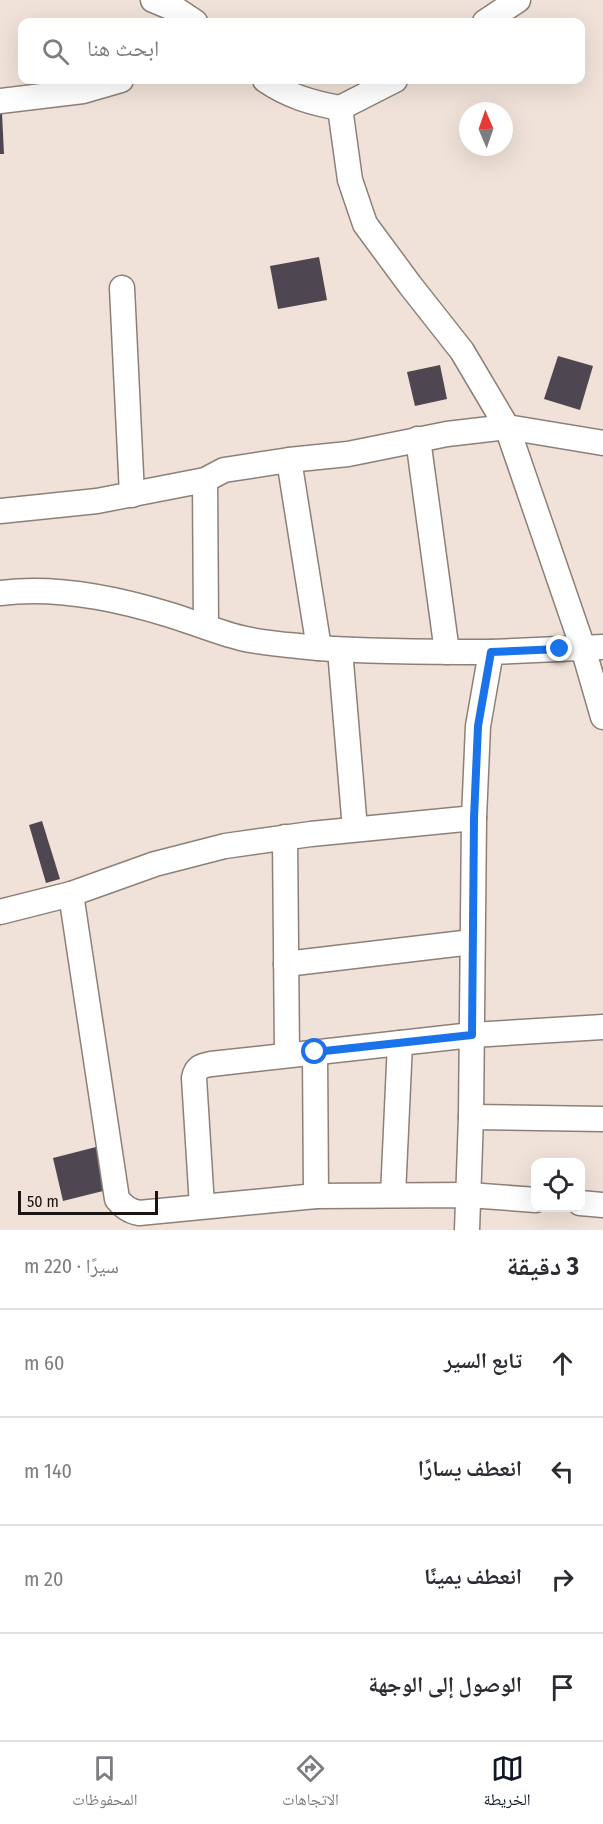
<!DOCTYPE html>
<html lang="ar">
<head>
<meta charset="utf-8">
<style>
  body { margin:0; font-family:"Fira Sans Condensed","Noto Naskh Arabic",sans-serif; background:#f2f2f3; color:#2b2b33; direction:rtl }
  .controls { position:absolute; right:18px; bottom:18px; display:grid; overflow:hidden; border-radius:12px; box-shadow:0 6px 24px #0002 }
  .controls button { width:54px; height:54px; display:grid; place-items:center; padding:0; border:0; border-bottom:2px solid #e1e1e2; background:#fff; color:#2b2b33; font:30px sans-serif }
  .compass { position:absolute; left:459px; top:102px; width:54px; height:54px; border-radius:50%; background:#fff; box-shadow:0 6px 24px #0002; rotate:358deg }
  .scale { position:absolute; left:18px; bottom:15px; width:140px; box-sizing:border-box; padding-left:6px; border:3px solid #1a1512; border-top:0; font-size:16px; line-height:21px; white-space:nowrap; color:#1a1512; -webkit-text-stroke:4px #f0e2d8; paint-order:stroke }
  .stop { position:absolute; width:18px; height:18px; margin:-14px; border:4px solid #1a73e8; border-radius:50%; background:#fff }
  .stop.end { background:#1a73e8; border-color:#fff; box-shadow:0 2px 6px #0008 }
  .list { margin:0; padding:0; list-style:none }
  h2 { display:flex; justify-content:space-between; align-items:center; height:78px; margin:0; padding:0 24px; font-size:26px }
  h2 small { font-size:20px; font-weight:400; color:#7c7c81 }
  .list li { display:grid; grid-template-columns:39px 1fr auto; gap:18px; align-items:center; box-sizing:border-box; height:108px; padding:0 24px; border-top:2px solid #e1e1e2 }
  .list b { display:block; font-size:22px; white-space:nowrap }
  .list em { font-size:20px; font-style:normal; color:#7c7c81 }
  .icon { flex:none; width:33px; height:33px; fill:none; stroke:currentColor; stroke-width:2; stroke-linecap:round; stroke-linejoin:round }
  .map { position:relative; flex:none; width:603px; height:1230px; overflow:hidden; direction:ltr }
  .search { position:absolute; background:#fff; box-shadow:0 6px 24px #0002; left:18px; right:18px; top:18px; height:66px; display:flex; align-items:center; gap:15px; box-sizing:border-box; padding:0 21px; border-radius:12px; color:#7c7c81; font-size:22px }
  .sheet { height:510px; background:#fff }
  nav { display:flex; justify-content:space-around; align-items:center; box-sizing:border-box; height:84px; border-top:2px solid #e1e1e2; background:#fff; font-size:16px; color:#7c7c81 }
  nav a { display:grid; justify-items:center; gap:3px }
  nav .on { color:#111827 }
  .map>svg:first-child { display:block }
  .building { fill:#4e4651 }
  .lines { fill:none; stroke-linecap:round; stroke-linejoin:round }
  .minor-casing { stroke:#8d8077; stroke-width:27 }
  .minor { stroke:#fff; stroke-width:24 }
  .route { stroke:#1a73e8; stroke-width:8 }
</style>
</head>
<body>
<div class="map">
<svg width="603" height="1230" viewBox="0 0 603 1230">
  <rect width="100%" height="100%" fill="#f0e2d8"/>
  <g class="building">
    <path d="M0,113h2l2,41h-4z"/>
    <path d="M319,257l8,43 -49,9 -8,-43z"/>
    <path d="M558,356l35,10 -13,44 -36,-11z"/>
    <path d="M440,365l7,34 -32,7 -8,-34z"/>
    <path d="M42,821l18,58 -14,4 -17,-58z"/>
    <path d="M100,1146l11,43 -48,12 -10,-43z"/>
  </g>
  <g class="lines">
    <defs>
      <g id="minor">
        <path d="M153,0l24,10 18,12"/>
        <path d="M485,22l33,-22"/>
        <path d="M265,80c23,16 47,23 75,28"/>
        <path d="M395,80l-55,28 10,72 15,44 45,61 52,66 45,76 76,221 20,69"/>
        <path d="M0,101l83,-10 38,-11"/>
        <path d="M122,288l10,207"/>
        <path d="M418,439l29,213"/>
        <path d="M289,460l30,188"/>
        <path d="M205,480l1,146"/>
        <path d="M0,511l97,-10 108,-21 19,-10 65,-10 59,-6 99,-20 60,-7 96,16"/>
        <path d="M0,593c54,-7 115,5 167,21 24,7 49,18 74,24 25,6 51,7 77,10 57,4 115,4 173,4"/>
        <path d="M340,650l15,179"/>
        <path d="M285,837l2,218"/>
        <path d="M71,894l46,305c7,8 12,12 22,14l177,-17 153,-1 67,5"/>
        <path d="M0,912l71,-18 84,-30 70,-18 86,-12 163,-16"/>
        <path d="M286,964l186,-22"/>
        <path d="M315,1052l1,144"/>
        <path d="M471,1117l132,2"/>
        <path d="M393,1195l7,-152"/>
        <path d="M580,1203l23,2"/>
        <path d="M202,1206l-8,-128c2,-11 7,-12 17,-14l261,-29 131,-8"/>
        <path d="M467,1230l4,-113 3,-299 4,-92 13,-74 112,-5"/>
      </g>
    </defs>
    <use href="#minor" class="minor-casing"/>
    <use href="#minor" class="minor"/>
  </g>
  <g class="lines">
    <path class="route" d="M315,1052l157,-17 2,-217 4,-92 13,-74 69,-3"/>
  </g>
</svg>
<div class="controls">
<button><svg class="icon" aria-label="locate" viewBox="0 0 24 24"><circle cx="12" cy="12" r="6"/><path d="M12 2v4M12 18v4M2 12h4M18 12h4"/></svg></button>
</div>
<svg class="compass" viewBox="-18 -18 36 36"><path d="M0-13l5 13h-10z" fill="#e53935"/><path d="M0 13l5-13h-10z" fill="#7c7c81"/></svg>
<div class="scale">50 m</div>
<div class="stop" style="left:315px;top:1052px"></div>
<div class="stop end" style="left:560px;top:649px"></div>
<div class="search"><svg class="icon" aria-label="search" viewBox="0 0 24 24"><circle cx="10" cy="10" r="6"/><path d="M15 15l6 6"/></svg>ابحث هنا</div>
</div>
<section class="sheet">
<h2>3 دقيقة<small>سيرًا · 220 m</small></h2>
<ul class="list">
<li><svg class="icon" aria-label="ahead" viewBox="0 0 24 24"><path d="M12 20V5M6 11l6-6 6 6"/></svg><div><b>تابع السير</b></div><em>60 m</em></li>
<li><svg class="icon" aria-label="left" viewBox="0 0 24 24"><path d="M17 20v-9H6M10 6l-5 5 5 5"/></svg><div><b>انعطف يسارًا</b></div><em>140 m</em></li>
<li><svg class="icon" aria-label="right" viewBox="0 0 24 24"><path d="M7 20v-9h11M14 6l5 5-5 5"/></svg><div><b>انعطف يمينًا</b></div><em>20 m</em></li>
<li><svg class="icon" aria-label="arrive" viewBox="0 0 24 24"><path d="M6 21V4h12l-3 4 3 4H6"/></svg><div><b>الوصول إلى الوجهة</b></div></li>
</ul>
</section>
<nav>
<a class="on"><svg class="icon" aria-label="map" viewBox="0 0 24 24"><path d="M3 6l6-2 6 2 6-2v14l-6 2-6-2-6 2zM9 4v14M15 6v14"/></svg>الخريطة</a>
<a><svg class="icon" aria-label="directions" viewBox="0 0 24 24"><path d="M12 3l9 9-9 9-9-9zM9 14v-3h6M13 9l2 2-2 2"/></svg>الاتجاهات</a>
<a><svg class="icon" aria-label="saved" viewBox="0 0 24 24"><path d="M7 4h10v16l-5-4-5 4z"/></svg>المحفوظات</a>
</nav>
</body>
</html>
